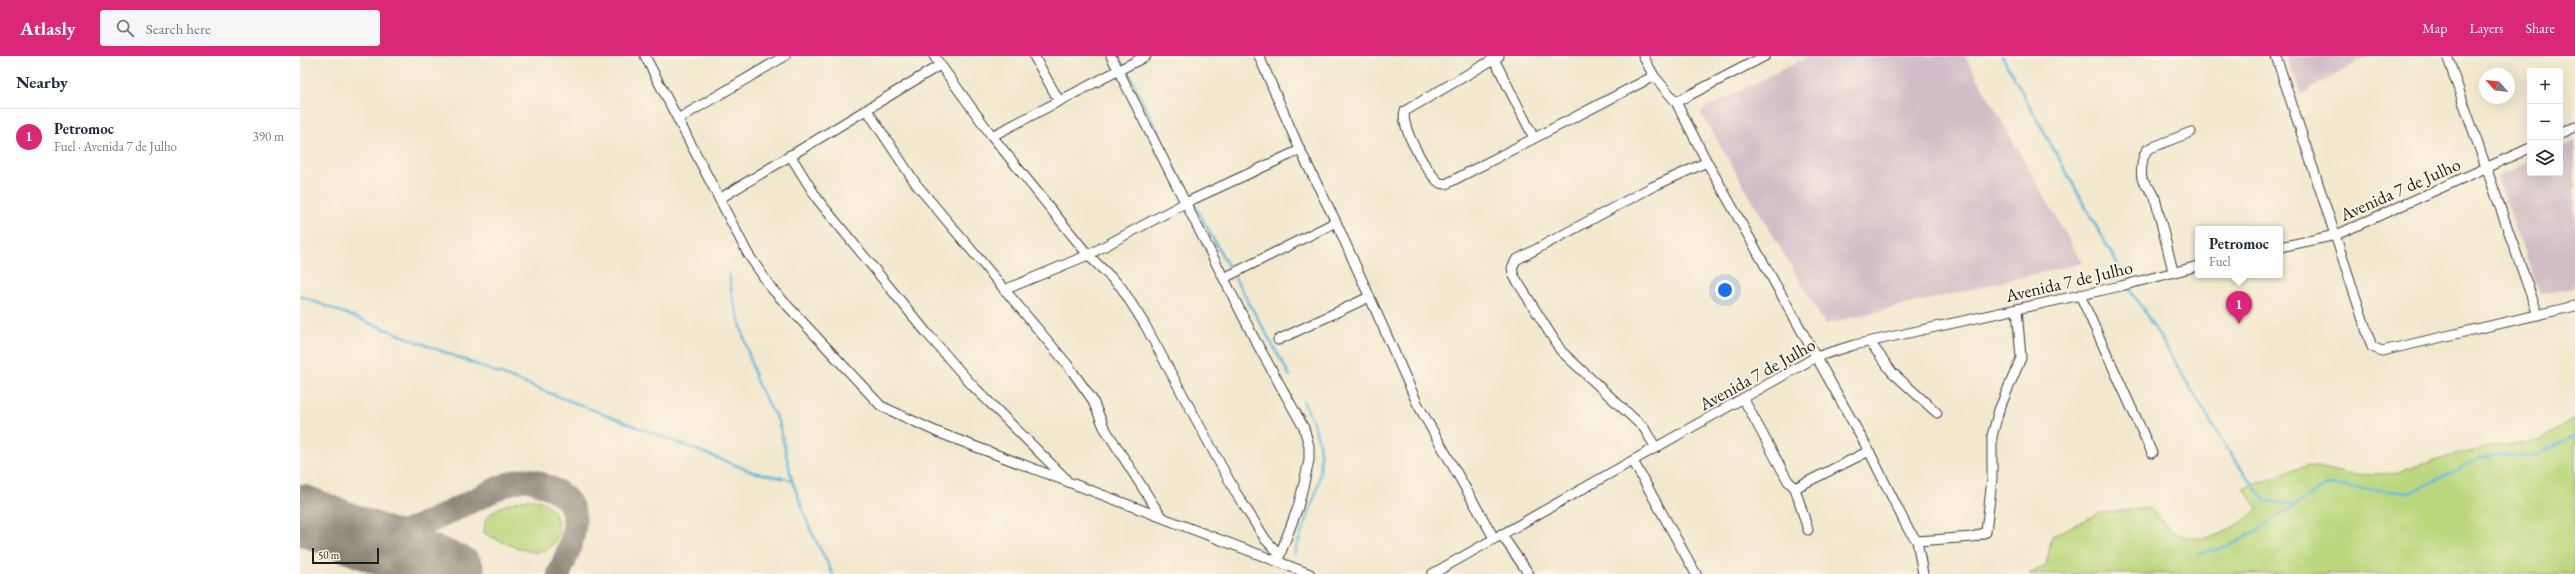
<!DOCTYPE html>
<html lang="en">
<head>
<meta charset="utf-8">
<style>
  body { margin:0; font-family:"EB Garamond",serif; background:#f6f6f7; color:#1f2937 }
  .controls { position:absolute; right:12px; top:12px; display:grid; overflow:hidden; border-radius:4px; box-shadow:0 4px 16px #0002 }
  .controls button { width:36px; height:36px; display:grid; place-items:center; padding:0; border:0; border-bottom:1px solid #e0e1e3; background:#fff; color:#1f2937; font:20px sans-serif }
  .compass { position:absolute; left:2179px; top:12px; width:36px; height:36px; border-radius:50%; background:#fff; box-shadow:0 4px 16px #0002; rotate:297deg }
  .scale { position:absolute; left:12px; bottom:10px; width:67px; box-sizing:border-box; padding-left:4px; border:2px solid #1c1c1c; border-top:0; font-size:11px; line-height:14px; white-space:nowrap; color:#1c1c1c; -webkit-text-stroke:3px #fcf5e5; paint-order:stroke }
  .you { position:absolute; left:1425px; top:234px; width:14px; height:14px; margin:-10px; border:3px solid #fff; border-radius:50%; background:#1a73e8; box-shadow:0 0 0 6px #1a73e833 }
  .badge { display:grid; place-items:center; width:26px; height:26px; border-radius:50%; background:#db2777; color:#fff; font-size:13px; font-weight:700 }
  .pin { position:absolute; translate:-50% -33px; filter:drop-shadow(0 1px 2px #0008) }
  .pin::after { content:''; position:absolute; top:21px; width:14px; height:12px; background:inherit; clip-path:polygon(0 0,100% 0,50% 100%) }
  .popup { position:absolute; left:1895px; top:170px; width:88px; height:52px; box-sizing:border-box; display:grid; place-content:center; border-radius:4px; background:#fff; filter:drop-shadow(0 1px 3px #0005); font-size:13px; white-space:nowrap; color:#747a83 }
  .popup b { font-size:15px; color:#1f2937 }
  .popup::after { content:''; position:absolute; left:50%; top:100%; margin-left:-8px; border:8px solid transparent; border-top-color:#fff }
  .list { margin:0; padding:0; list-style:none }
  h2 { display:flex; justify-content:space-between; align-items:center; height:52px; margin:0; padding:0 16px; font-size:17px }
  h2 small { font-size:13px; font-weight:400; color:#747a83 }
  .list li { display:grid; grid-template-columns:26px 1fr auto; gap:12px; align-items:center; box-sizing:border-box; height:56px; padding:0 16px; border-top:1px solid #e0e1e3 }
  .list b { display:block; font-size:15px; white-space:nowrap }
  .list p { margin:0; font-size:13px; white-space:nowrap; color:#747a83 }
  .list em { font-size:13px; font-style:normal; color:#747a83 }
  .icon { flex:none; width:22px; height:22px; fill:none; stroke:currentColor; stroke-width:2; stroke-linecap:round; stroke-linejoin:round }
  .map { position:relative; flex:none; width:2275px; height:518px; overflow:hidden }
  header { display:flex; align-items:center; gap:24px; box-sizing:border-box; height:56px; padding:0 20px; background:#db2777; color:#fff }
  header strong { font-size:19px }
  nav { display:flex; gap:22px; margin-inline-start:auto; font-size:14px }
  .search { width:280px; height:36px; background:#f6f6f7; display:flex; align-items:center; gap:10px; box-sizing:border-box; padding:0 14px; border-radius:4px; color:#747a83; font-size:15px }
  main { display:flex }
  aside { flex:1; background:#fff }
  .map>svg:first-child { display:block }
  .industrial { fill:#d2bdc6 }
  .green { fill:#bad77d; stroke:#6b7a4c }
  .lines { fill:none; stroke-linecap:round; stroke-linejoin:round }
  .stream { stroke:#60b9dd; stroke-width:2.5 }
  .taxiway { stroke:#878274; stroke-width:24 }
  .runway { stroke:#878274; stroke-width:60 }
  .minor-casing { stroke:#3c3b37; stroke-width:11 }
  .minor { stroke:#fff; stroke-width:9 }
  .labels { text-anchor:middle; dominant-baseline:central; stroke-width:4; stroke-linejoin:round; paint-order:stroke }
  .street-label { font-size:18px; fill:#1c1c1c; stroke:#fcf5e5 }
</style>
</head>
<body>
<header>
<strong>Atlasly</strong>
<div class="search"><svg class="icon" aria-label="search" viewBox="0 0 24 24"><circle cx="10" cy="10" r="6"/><path d="M15 15l6 6"/></svg>Search here</div>
<nav><a>Map</a><a>Layers</a><a>Share</a></nav>
</header>
<main>
<aside>
<h2>Nearby<small></small></h2>
<ul class="list">
<li><span class="badge">1</span><div><b>Petromoc</b><p>Fuel · Avenida 7 de Julho</p></div><em>390 m</em></li>
</ul>
</aside>
<div class="map">
<svg width="2275" height="518" viewBox="0 0 2275 518">
  <rect width="100%" height="100%" fill="#fcf5e5"/>
  <filter id="ink" filterUnits="userSpaceOnUse"><feTurbulence type="fractalNoise" baseFrequency=".025" numOctaves="2"/><feDisplacementMap in="SourceGraphic" scale="8" xChannelSelector="R" yChannelSelector="G"/><feConvolveMatrix kernelMatrix="1 2 1 2 8 2 1 2 1" color-interpolation-filters="sRGB"/></filter>
  <filter id="wash" filterUnits="userSpaceOnUse"><feTurbulence type="fractalNoise" baseFrequency=".012" numOctaves="4" result="noise"/><feDisplacementMap in="SourceGraphic" scale="16" xChannelSelector="R" yChannelSelector="G"/><feGaussianBlur stdDeviation="0.9" result="paint"/><feColorMatrix in="noise" values="0 0 0 0 0 0 0 0 0 0 0 0 0 0 0 0 0 1.4 0 .05"/><feComposite in="paint" operator="in"/></filter>
  <g filter="url(#wash)">
    <rect width="100%" height="100%" fill="#f2e8cd"/>
    <g class="industrial">
      <path d="M1509,0h156l117,207 -257,61 -125,-213z"/>
      <path d="M1986,0h82l-66,38z"/>
      <path d="M2275,84v148l-35,6 -43,-117 33,-16v12h30v-26z"/>
    </g>
    <g class="green">
      <path d="M2275,362v156h-547l18,-8 6,-30 48,-23 49,-5c8,6 16,18 25,24 30,17 63,-3 84,-24l-14,-20 64,-23 47,10 40,-2 55,-17 42,-9 47,-6z"/>
      <path d="M232,443c19,2 27,17 27,35 -4,8 -9,16 -18,18 -11,3 -47,-13 -57,-19 1,-4 0,-10 2,-13 7,-14 32,-20 46,-21z"/>
    </g>
    <g class="lines">
      <g class="stream">
        <path d="M819,0l1,1"/>
        <path d="M1702,0l118,213"/>
        <path d="M827,14l35,71"/>
        <path d="M875,113l13,24"/>
        <path d="M895,149l33,61"/>
        <path d="M429,217l3,22 25,88 22,40 13,57 18,49 23,45"/>
        <path d="M935,222l55,98"/>
        <path d="M1830,234c48,69 82,147 136,211l27,3"/>
        <path d="M0,240l453,176 39,8"/>
        <path d="M1899,497l21,-4 20,-8 86,-56 85,8 68,-35 21,-3 34,1 41,-20"/>
        <path d="M994,498c21,-61 43,-91 9,-153"/>
      </g>
      <path class="taxiway" d="M69,485c39,-6 73,-25 107,-42 15,-7 29,-16 45,-19 10,-2 20,4 29,8 41,18 21,56 9,86"/>
      <path class="runway" d="M0,458l155,60"/>
    </g>
  </g>
  <g filter="url(#ink)">
    <g class="lines">
      <defs>
        <g id="minor">
          <path d="M345,0l103,198 24,35 109,117 56,26 373,142"/>
          <path d="M634,0l58,80 96,119 33,32 24,38 91,168 30,47 14,15"/>
          <path d="M734,0l25,45"/>
          <path d="M811,0l144,284 49,88 5,18v14l-5,23 -6,24 -20,53"/>
          <path d="M959,0l41,94 36,72 82,183 76,133"/>
          <path d="M1199,0l-94,55c-6,14 23,64 35,72l6,1 208,-108"/>
          <path d="M1343,0l11,20 22,26"/>
          <path d="M1465,0l-89,46 31,60 162,289 39,78 9,12 6,33"/>
          <path d="M1976,0l96,291 10,4 193,-45"/>
          <path d="M2147,0l91,259"/>
          <path d="M1194,3l40,79"/>
          <path d="M567,54l49,74 151,180 25,35 12,28 56,88"/>
          <path d="M378,63l107,-63"/>
          <path d="M2260,78l15,-7"/>
          <path d="M692,80l154,-80"/>
          <path d="M490,99l28,45 108,132 45,52 94,94"/>
          <path d="M419,143l221,-134"/>
          <path d="M1980,191l56,-12 194,-87"/>
          <path d="M1873,215l-18,-73c-2,-8 -6,-9 -11,-15 -5,-7 -2,-28 4,-34l43,-17"/>
          <path d="M924,222l112,-56"/>
          <path d="M704,234l84,-35 97,-52 115,-53"/>
          <path d="M1780,239l72,158"/>
          <path d="M978,284l91,-43"/>
          <path d="M1570,286l22,30 45,41"/>
          <path d="M1443,342l45,83 7,7 13,42"/>
          <path d="M1356,392l-12,-20 -83,-77 -47,-75 -2,-8 4,-8 136,-73 55,-25"/>
          <path d="M1333,405l63,113"/>
          <path d="M1495,432l74,-37"/>
          <path d="M1201,478l28,40"/>
          <path d="M1617,485l56,-4 13,-5 6,-52v-44l7,-26 22,-52 -4,-49"/>
          <path d="M1132,518l384,-217 38,-12 267,-59 77,-20"/>
        </g>
      </defs>
      <use href="#minor" class="minor-casing"/>
      <use href="#minor" class="minor"/>
    </g>
  </g>
  <g class="labels">
    <g class="street-label">
      <text transform="translate(2100 133) rotate(-24)">Avenida 7 de Julho</text>
      <text transform="translate(1769 225) rotate(-13)">Avenida 7 de Julho</text>
      <text transform="translate(1457 318) rotate(-29)">Avenida 7 de Julho</text>
    </g>
  </g>
</svg>
<div class="controls">
<button>+</button>
<button>−</button>
<button><svg class="icon" aria-label="layers" viewBox="0 0 24 24"><path d="M12 4l9 5-9 5-9-5zM3 14l9 5 9-5"/></svg></button>
</div>
<svg class="compass" viewBox="-18 -18 36 36"><path d="M0-13l5 13h-10z" fill="#e53935"/><path d="M0 13l5-13h-10z" fill="#747a83"/></svg>
<div class="scale">50 m</div>
<div class="you"></div>
<div class="pin badge" style="left:1939px;top:268px">1</div>
<div class="popup"><b>Petromoc</b>Fuel</div>
</div>
</main>
</body>
</html>
